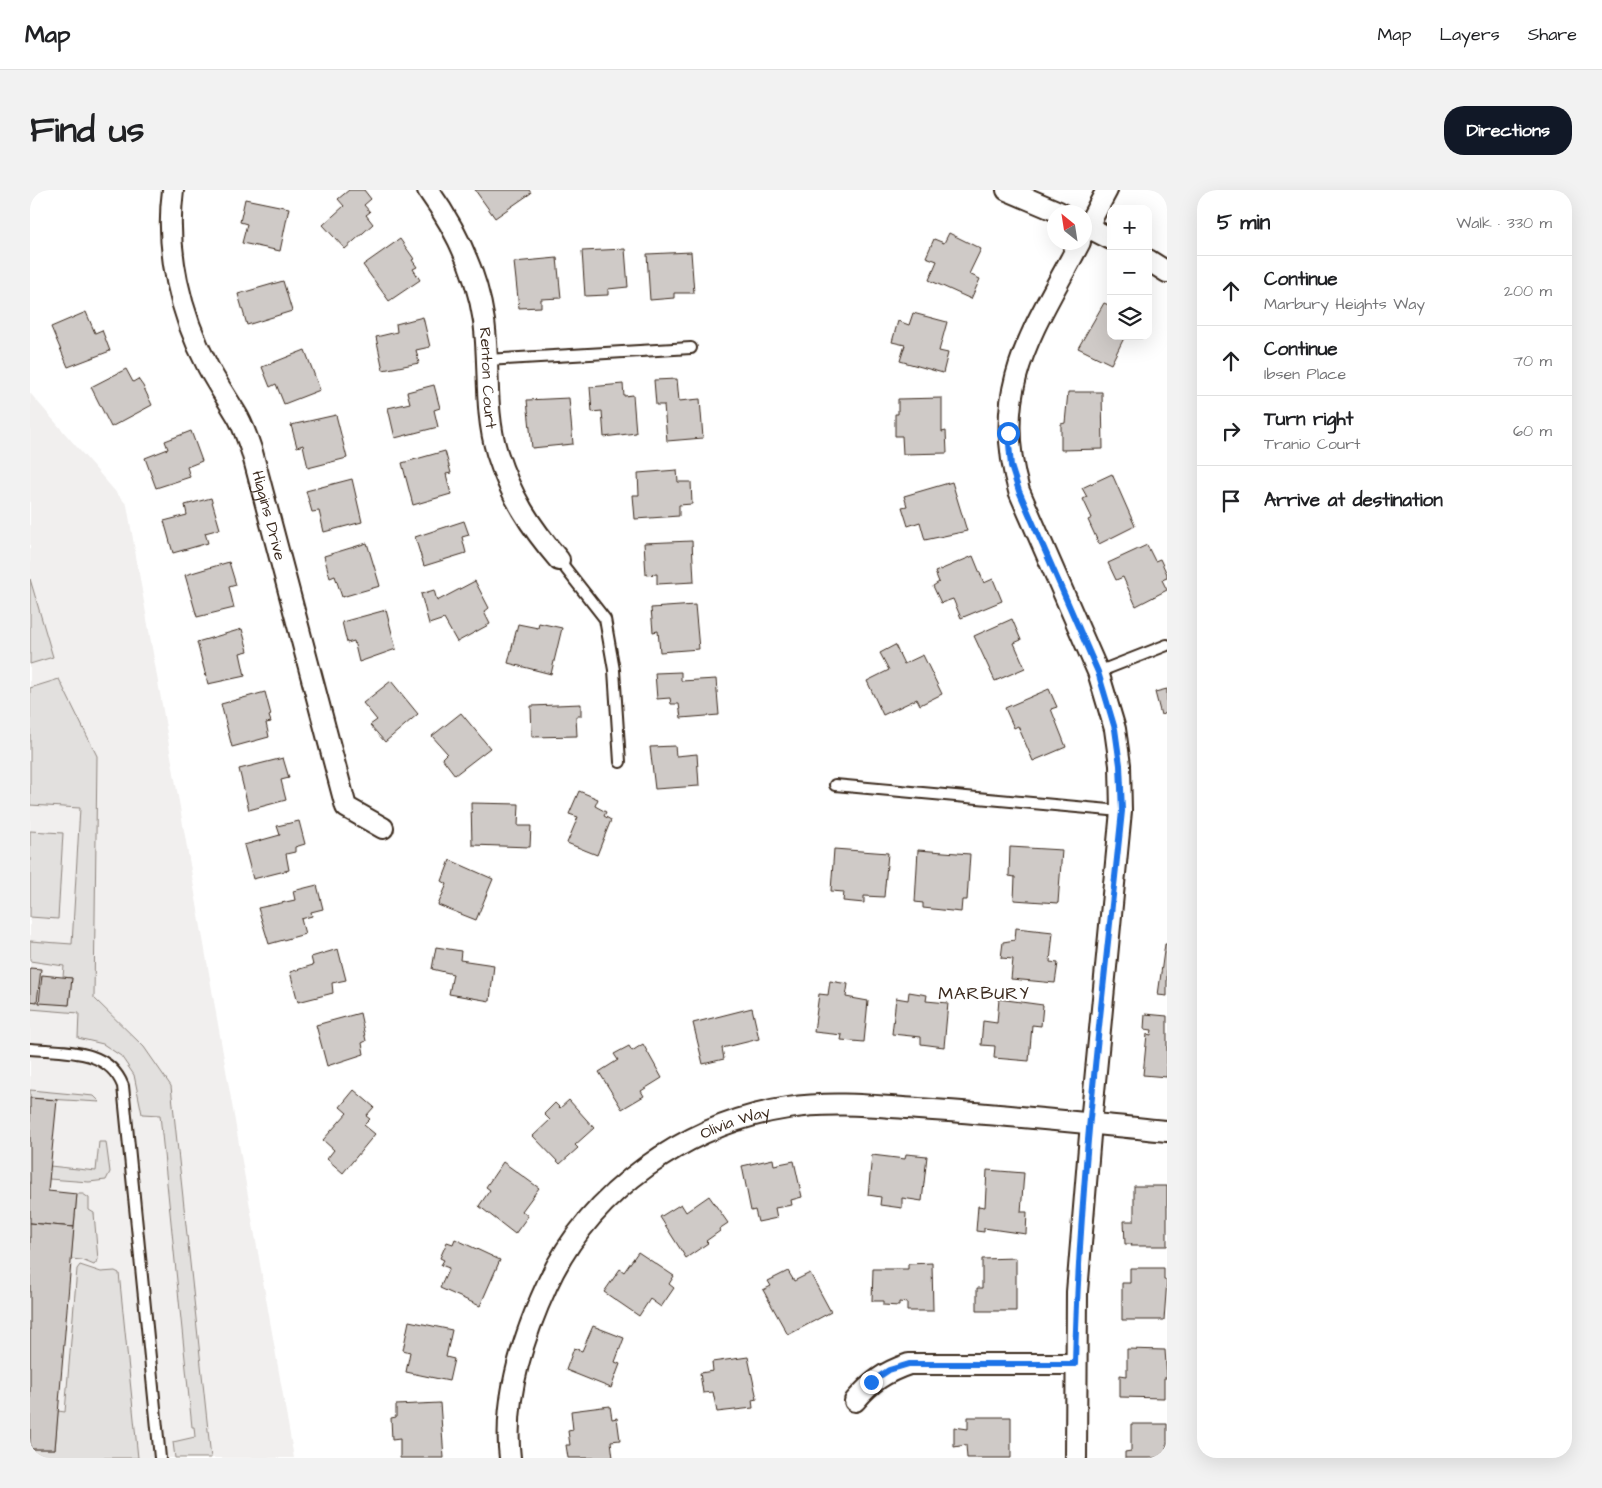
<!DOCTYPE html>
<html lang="en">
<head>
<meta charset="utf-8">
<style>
  body { margin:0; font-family:"Architects Daughter",sans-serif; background:#f2f2f2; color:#202124 }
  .controls { position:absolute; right:15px; top:15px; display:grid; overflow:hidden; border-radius:10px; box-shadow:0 5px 20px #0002 }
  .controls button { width:45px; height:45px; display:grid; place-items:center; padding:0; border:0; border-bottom:1px solid #e0e0e0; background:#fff; color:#202124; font:25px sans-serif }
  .compass { position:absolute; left:1017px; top:15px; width:45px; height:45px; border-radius:50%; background:#fff; box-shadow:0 5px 20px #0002; rotate:330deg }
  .stop { position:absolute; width:15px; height:15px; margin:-11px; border:4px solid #1a73e8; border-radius:50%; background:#fff }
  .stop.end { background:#1a73e8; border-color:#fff; box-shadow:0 1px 5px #0008 }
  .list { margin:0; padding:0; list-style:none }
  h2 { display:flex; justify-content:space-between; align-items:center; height:65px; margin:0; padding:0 20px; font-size:21px }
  h2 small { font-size:16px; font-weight:400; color:#757577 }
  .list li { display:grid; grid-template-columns:32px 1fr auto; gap:15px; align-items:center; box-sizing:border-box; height:70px; padding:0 20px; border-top:1px solid #e0e0e0 }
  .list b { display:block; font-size:19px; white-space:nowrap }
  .list p { margin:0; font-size:16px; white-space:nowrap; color:#757577 }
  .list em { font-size:16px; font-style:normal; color:#757577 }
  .icon { flex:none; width:28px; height:28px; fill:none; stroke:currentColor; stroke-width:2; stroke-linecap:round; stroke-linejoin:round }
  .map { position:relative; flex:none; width:1137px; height:1268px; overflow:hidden; border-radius:20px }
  header { display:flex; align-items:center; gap:30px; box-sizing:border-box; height:70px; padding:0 25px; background:#fff; border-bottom:1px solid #e0e0e0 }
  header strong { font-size:24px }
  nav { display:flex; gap:28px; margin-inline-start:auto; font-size:18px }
  .intro { display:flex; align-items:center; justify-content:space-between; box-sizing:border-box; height:120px; padding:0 30px }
  h1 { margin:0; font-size:35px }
  .button { padding:12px 22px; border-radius:20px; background:#111827; color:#fff; font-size:18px; font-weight:700 }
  main { display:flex; gap:30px; padding:0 30px }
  aside { flex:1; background:#fff; border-radius:20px; box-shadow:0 5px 20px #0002 }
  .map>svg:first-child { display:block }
  .built { fill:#f1efee }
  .green { fill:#e2e0de; stroke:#8e857e }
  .building { fill:#cfcac7; stroke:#3b2a1e }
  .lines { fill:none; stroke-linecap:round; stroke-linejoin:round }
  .lane-casing { stroke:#3b2a1e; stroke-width:14 }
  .street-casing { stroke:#3b2a1e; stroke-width:24 }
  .lane { stroke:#fff; stroke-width:10 }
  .street { stroke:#fff; stroke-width:20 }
  .route { stroke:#1a73e8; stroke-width:6 }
  .labels { text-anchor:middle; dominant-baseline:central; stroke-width:4; stroke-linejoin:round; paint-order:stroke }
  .street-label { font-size:16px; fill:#3b2a1e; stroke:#fff }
  .neighbourhood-label { font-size:18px; letter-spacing:1px; fill:#3b2a1e; stroke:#fff }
</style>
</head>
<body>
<header>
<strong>Map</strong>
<nav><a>Map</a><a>Layers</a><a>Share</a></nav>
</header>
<div class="intro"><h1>Find us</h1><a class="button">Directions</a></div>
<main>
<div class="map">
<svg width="1137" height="1268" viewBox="0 0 1137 1268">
  <rect width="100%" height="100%" fill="#fff"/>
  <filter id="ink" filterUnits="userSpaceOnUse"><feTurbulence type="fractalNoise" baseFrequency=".02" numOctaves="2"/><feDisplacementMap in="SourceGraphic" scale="10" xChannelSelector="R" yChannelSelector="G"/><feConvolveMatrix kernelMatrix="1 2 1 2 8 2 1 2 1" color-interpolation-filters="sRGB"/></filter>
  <g filter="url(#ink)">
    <path class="built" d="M0,203l97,112 167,953h-264z"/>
    <g class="green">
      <path d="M0,389l23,78 -23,7z"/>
      <path d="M29,489l38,77 -3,242 50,49 27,39 40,372h-36l-2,-16 22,-5 -1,-10h-2l-32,-312 -18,-1 -8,-39 -13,-19 -18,-12 -25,-6 1,-25 -49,-4v-8l39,4 3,-27 -9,-1 1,-11 -34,-5v-20l42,3 8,-136 -50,-3v-117z"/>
      <path d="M0,641l33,2 -5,86 -28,-2z"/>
      <path d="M0,900l64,6 6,6 -70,-4z"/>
      <path d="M69,952h7l4,30 -4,8 -17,2 -40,-3 1,-13 46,5z"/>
      <path d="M47,1004h6l6,4v12l5,3 4,47 -4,5 -12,-5 -11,-1z"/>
      <path d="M50,1075l21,7 14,-1 4,2 19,185h-108v-9h25l3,-38 7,1 12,-143z"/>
    </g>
    <g class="building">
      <path d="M319,0h15l7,9 -7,6 6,7 -4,3 7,9 -28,25 -22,-24 21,-19 -6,-7z"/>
      <path d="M445,0h54l2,3 -36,25z"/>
      <path d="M215,9l44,9 -9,43 -38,-8 5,-19 -7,-2z"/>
      <path d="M919,43l32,16 -12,25 11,5 -9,20 -42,-19 8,-19 -11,-4 8,-18 10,4z"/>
      <path d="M370,49l14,20 -2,1 5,7 -4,2 7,11 -31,21 -26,-36z"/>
      <path d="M595,59l3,38 -20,2v6l-23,1 -3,-45z"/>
      <path d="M661,62l3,41h-20v5l-24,2 -3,-46z"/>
      <path d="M527,68l4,40 -20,1v8l-22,1 -5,-46z"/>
      <path d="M253,91l9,30 -45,14 -9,-31z"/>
      <path d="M1074,113l7,3v30h14l-14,28 -33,-16z"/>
      <path d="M56,122l9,21 7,-3 8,21 -42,16 -17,-40z"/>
      <path d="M883,123l34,9 -8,29 9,2 -5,20 -43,-12 5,-16 -13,-3 6,-21 11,4z"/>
      <path d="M393,127l7,30 -14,3 3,13 -36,7 -7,-33 21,-5 -1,-8z"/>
      <path d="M275,160l15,40 -36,14 -8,-20 -6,3 -8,-20z"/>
      <path d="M96,179l7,13 5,-3 5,7 9,19 -41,22 -20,-40z"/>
      <path d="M647,189l2,22 21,-2 3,39 -36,3 -3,-36h-8l-2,-25z"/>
      <path d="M593,194l1,12 9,-1 3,38 -32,4 -2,-26 -10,1 -2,-25z"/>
      <path d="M404,195l6,23 -6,2 4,17 -43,11 -7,-30 22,-5 -3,-11z"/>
      <path d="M1038,202h34l1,57 -42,1v-26l4,-1z"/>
      <path d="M539,208l4,46 -41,4 -5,-48z"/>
      <path d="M912,208v34l4,-1 1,22 -44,1 -1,-18h-7v-22h3v-15z"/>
      <path d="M306,225l11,43 -39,10 -5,-23 -6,2 -6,-22z"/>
      <path d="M161,241l11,30 -15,6 3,10 -34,11 -11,-30 23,-9 -3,-8z"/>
      <path d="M415,261l6,22 -5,1 5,20 -38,11 -11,-42z"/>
      <path d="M647,280l1,12h13l1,22 -13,1v11l-44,3 -2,-24h6l-1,-22z"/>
      <path d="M1082,284l23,52 -36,18 -11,-24 4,-2 -9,-19 4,-2 -5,-9z"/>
      <path d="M322,289l10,43 -38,10 -5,-21 -7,1 -6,-21z"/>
      <path d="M922,292l15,49 -42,9 -5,-18 -12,4 -6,-19 5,-1 -3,-10z"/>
      <path d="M181,308l9,31 -15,4 3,10 -35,10 -9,-32 23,-6 -2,-10z"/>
      <path d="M434,331l5,14 -7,2 4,16 -42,13 -9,-29z"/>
      <path d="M662,351l2,41 -37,2v-10l-11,1 -2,-32z"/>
      <path d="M337,353l13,43 -38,11 -7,-21 -5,2 -6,-22z"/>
      <path d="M1117,355l8,16 5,-2 7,15v4l-5,2 5,10 -31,16 -13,-29 -7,3 -8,-17z"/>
      <path d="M943,366l11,27 9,-4 9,22 -41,17 -8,-19 -12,4 -8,-17 6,-4 -4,-10z"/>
      <path d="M199,372l7,23 -7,2 5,21 -37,9 -12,-42z"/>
      <path d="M445,391l14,27 -5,4 6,12 -33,18 -13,-23 -15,5 -8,-30 13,-4 3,11z"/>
      <path d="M665,415l4,44 -39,3 -2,-21 -5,1 -2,-24z"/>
      <path d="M356,420l10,39 -37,13 -5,-21 -7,2 -5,-21z"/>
      <path d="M982,429l9,21 -7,3 11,25 -30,13 -21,-45z"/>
      <path d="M509,433l23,5 -11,46 -43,-11 10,-39 20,4z"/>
      <path d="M212,439l6,22 -8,2 5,23 -37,8 -11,-42z"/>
      <path d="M865,455l9,19 19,-9 19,39 -22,11 -3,-6 -34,16 -16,-34 22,-11 -9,-17z"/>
      <path d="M651,482v9l35,-2 3,36 -38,3 -2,-14h-8l-1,-6 -13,1 -2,-26z"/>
      <path d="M361,491l27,33 -33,28 -15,-17 7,-5 -14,-17z"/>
      <path d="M1019,499l8,18 -6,2 15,38 -33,14 -15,-35 -4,2 -9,-20z"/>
      <path d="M1137,499v24l-6,2 -6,-23z"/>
      <path d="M235,502l6,23 -2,1 2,6 -5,1 3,14 -37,10 -11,-43z"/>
      <path d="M551,514v12h-5l1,20 -45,1 -1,-31z"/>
      <path d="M431,523l29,35 -35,27 -13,-17 5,-5 -15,-17z"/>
      <path d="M645,556l1,10 21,-2 2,32 -44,3 -5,-42z"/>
      <path d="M253,568l6,20 -8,2 5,20 -37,10 -10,-41z"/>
      <path d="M549,601l19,8 -3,7 11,6 -2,4 7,4 -14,35 -30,-12 11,-26 -9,-3z"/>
      <path d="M441,613l48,1 -1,22h13l-1,21 -58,-2z"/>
      <path d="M269,631l6,23 -10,3v5l-9,2 3,16 -36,9 -9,-34 36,-10 -3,-9z"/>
      <path d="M980,657l52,3 -4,53 -44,-3 1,-23 -6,-1z"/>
      <path d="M804,659l54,4 -4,44 -20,-1v7l-21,-2 1,-9 -13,-1z"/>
      <path d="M888,660l52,4 -3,46h-5l-1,12 -38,-4v-5l-8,-1z"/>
      <path d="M420,670l43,19 -17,41 -38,-15 9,-21 -5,-3z"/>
      <path d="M287,695l6,24 -12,3 1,4 -11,3 4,15 -36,10 -11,-36 37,-8 -2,-9z"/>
      <path d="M986,738l37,4 -3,30 8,1 -3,20 -44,-4 2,-20 -12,-1 2,-16 12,-2z"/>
      <path d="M1135,754h2v52l-9,-1z"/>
      <path d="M406,757l25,4 -1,9 34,5 -4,36 -41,-7 4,-20 -21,-5z"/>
      <path d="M308,759l8,31 -14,3 1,10 -35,9 -8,-30 23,-7 -2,-8z"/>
      <path d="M0,778l11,1 -4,33 -7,-1z"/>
      <path d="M12,785l30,3 -3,27 -30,-2z"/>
      <path d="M800,791l18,3 -2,13 22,4 -4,41 -23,-2 1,-5 -28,-3 5,-38 9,1z"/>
      <path d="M879,802l18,3 -1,6 22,2 -4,44 -23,-3v-7l-29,-3 4,-36 12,2z"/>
      <path d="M969,809l44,6 -2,21 -9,-1 -3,36 -35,-3 1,-12 -14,-1 2,-24 14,2z"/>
      <path d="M722,818l7,31 -37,9 2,11 -21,5 -10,-41z"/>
      <path d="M330,823l6,28 -4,2 2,11 -37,12 -11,-41z"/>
      <path d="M1115,824l22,2v61l-24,-2 4,-41 4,1 1,-5 -8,-1z"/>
      <path d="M613,854l19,34 -21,13 3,5 -22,13 -23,-37 19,-12 -4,-6 15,-8 3,5z"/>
      <path d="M324,900l20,17 -8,9 4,3 -6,6 11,9 -32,39 -16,-14 7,-9 -11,-10 24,-27 -7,-6z"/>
      <path d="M0,908l27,2 -9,91 29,3 -3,33 -44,-4z"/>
      <path d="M539,910l25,28 -19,17 3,3 -18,16 -27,-28 17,-16 -6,-6 11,-11 5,5z"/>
      <path d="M876,964l21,2 -5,45 -20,-3v10l-22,-3 1,-8 -13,-2 4,-40 33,4z"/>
      <path d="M743,969l1,6 20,-4 8,36 -11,3 1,5 -17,3 2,10 -19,4 -3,-12 -4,1 -9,-45z"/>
      <path d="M473,972l36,26 -17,23 6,5 -13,18 -36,-28 11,-16 -4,-3z"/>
      <path d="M957,980l37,3 -3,39h6l-1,22 -42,-6v4l-8,-1 2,-25 7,1z"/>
      <path d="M1104,996h33v60h-36l1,-2h-7l-1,-23h10z"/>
      <path d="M679,1006l19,27 -9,6 1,2 -14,10 2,2 -22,15 -26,-41 21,-13 5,8z"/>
      <path d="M0,1033l44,4 -19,222h-25z"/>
      <path d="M425,1049l45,21 -20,46 -40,-18 9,-20 -8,-3 3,-5 -4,-2 7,-16 6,2z"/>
      <path d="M608,1062l36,24 -5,8 5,4 -13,19 -11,-8 -11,17 -35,-24 16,-23 4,3z"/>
      <path d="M986,1068v53h-39v-23h5v-29z"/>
      <path d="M902,1073l1,48h-26v-8l-8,-1v4l-16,-1v-4h-11l1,-32h35v-5z"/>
      <path d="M1100,1078h34v12h3l-3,40h-42v-37h8z"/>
      <path d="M758,1081l6,10 16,-8 21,39 -43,23 -25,-45 8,-4 -3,-5z"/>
      <path d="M379,1131l43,9 -6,27 8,2 -5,22 -43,-9 4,-20 -7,-2z"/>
      <path d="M563,1136l31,12 -9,24 5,2 -9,24 -45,-18 8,-22 8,3z"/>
      <path d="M1097,1159l38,1 2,28h-3v20l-44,-1v-22l7,1z"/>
      <path d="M718,1167l9,42 -5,1 1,8 -36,4 -4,-20 -10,1 -3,-20 13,-2 -1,-9z"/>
      <path d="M410,1213l4,55h-44v-19l-8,1 -1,-22 5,-1v-12z"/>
      <path d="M580,1216l2,13 5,-1 3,22 -9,1 2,17h-45l-2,-13h4l-2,-14 5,-1 -2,-19z"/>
      <path d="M938,1227h43v41h-44l-1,-13 -12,2v-20l14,2z"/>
      <path d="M1101,1234h36v34h-42v-6l6,-1z"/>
    </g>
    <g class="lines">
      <defs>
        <g id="lane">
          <path d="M457,170l204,-12"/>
          <path d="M529,370l46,59 9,51 6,92"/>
          <path d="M1068,482l69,-27"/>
          <path d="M805,595l286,26"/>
          <path d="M0,859c35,3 78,-1 93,37l37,372"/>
        </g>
        <g id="street">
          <path id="s1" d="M143,0c-8,60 7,124 35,177 9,17 20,33 30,50 6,11 10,23 14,35l94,355 37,21"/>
          <path id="s2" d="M398,0c28,39 49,84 56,131 6,44 0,89 13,132 14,44 33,73 62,107"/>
          <path d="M977,0l52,22"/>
          <path d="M1054,35l27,14"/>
          <path d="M1054,43l23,-43"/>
          <path d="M1118,70l19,12"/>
          <path d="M825,1211c16,-19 30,-29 54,-37h166"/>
          <path id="s3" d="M480,1268c-7,-58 13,-121 37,-173 43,-94 141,-162 241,-177 43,-7 87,-2 131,1 83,5 165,14 248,22"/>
          <path d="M1046,1268l1,-166 14,-169 30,-312 -1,-46 -5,-36 -17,-57 -79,-181c-30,-104 15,-161 61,-249"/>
        </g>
      </defs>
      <use href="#lane" class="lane-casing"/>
      <use href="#street" class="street-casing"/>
      <use href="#lane" class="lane"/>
      <use href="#street" class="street"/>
    </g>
  </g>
  <g class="lines" filter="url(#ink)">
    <path class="route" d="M841,1192l18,-12 20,-6h166c4,-185 28,-369 47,-553l-2,-46 -5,-36 -17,-57 -79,-181 -8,-25 -3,-33"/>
  </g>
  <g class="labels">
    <g class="street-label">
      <text stroke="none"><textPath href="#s2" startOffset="201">Renton Court</textPath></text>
      <text stroke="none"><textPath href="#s1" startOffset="345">Higgins Drive</textPath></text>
      <text stroke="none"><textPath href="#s3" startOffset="435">Olivia Way</textPath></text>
    </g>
    <g class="neighbourhood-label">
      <text x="954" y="803">MARBURY</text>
    </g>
  </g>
</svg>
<div class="controls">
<button>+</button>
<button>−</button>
<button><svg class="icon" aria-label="layers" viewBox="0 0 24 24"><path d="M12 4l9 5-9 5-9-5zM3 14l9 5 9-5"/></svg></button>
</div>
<svg class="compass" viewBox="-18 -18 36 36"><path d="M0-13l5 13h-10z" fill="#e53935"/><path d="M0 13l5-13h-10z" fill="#757577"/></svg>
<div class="stop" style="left:978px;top:243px"></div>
<div class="stop end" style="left:841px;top:1192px"></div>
</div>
<aside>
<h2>5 min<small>Walk · 330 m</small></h2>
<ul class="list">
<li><svg class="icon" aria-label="ahead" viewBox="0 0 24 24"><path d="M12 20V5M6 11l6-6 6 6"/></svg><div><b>Continue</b><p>Marbury Heights Way</p></div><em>200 m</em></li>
<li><svg class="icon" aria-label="ahead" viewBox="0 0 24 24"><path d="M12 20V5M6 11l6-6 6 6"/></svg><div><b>Continue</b><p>Ibsen Place</p></div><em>70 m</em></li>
<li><svg class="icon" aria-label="right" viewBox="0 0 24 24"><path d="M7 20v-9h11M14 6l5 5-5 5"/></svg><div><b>Turn right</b><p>Tranio Court</p></div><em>60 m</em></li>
<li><svg class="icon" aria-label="arrive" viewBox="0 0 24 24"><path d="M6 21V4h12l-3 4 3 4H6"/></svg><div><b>Arrive at destination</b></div></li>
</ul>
</aside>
</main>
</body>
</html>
